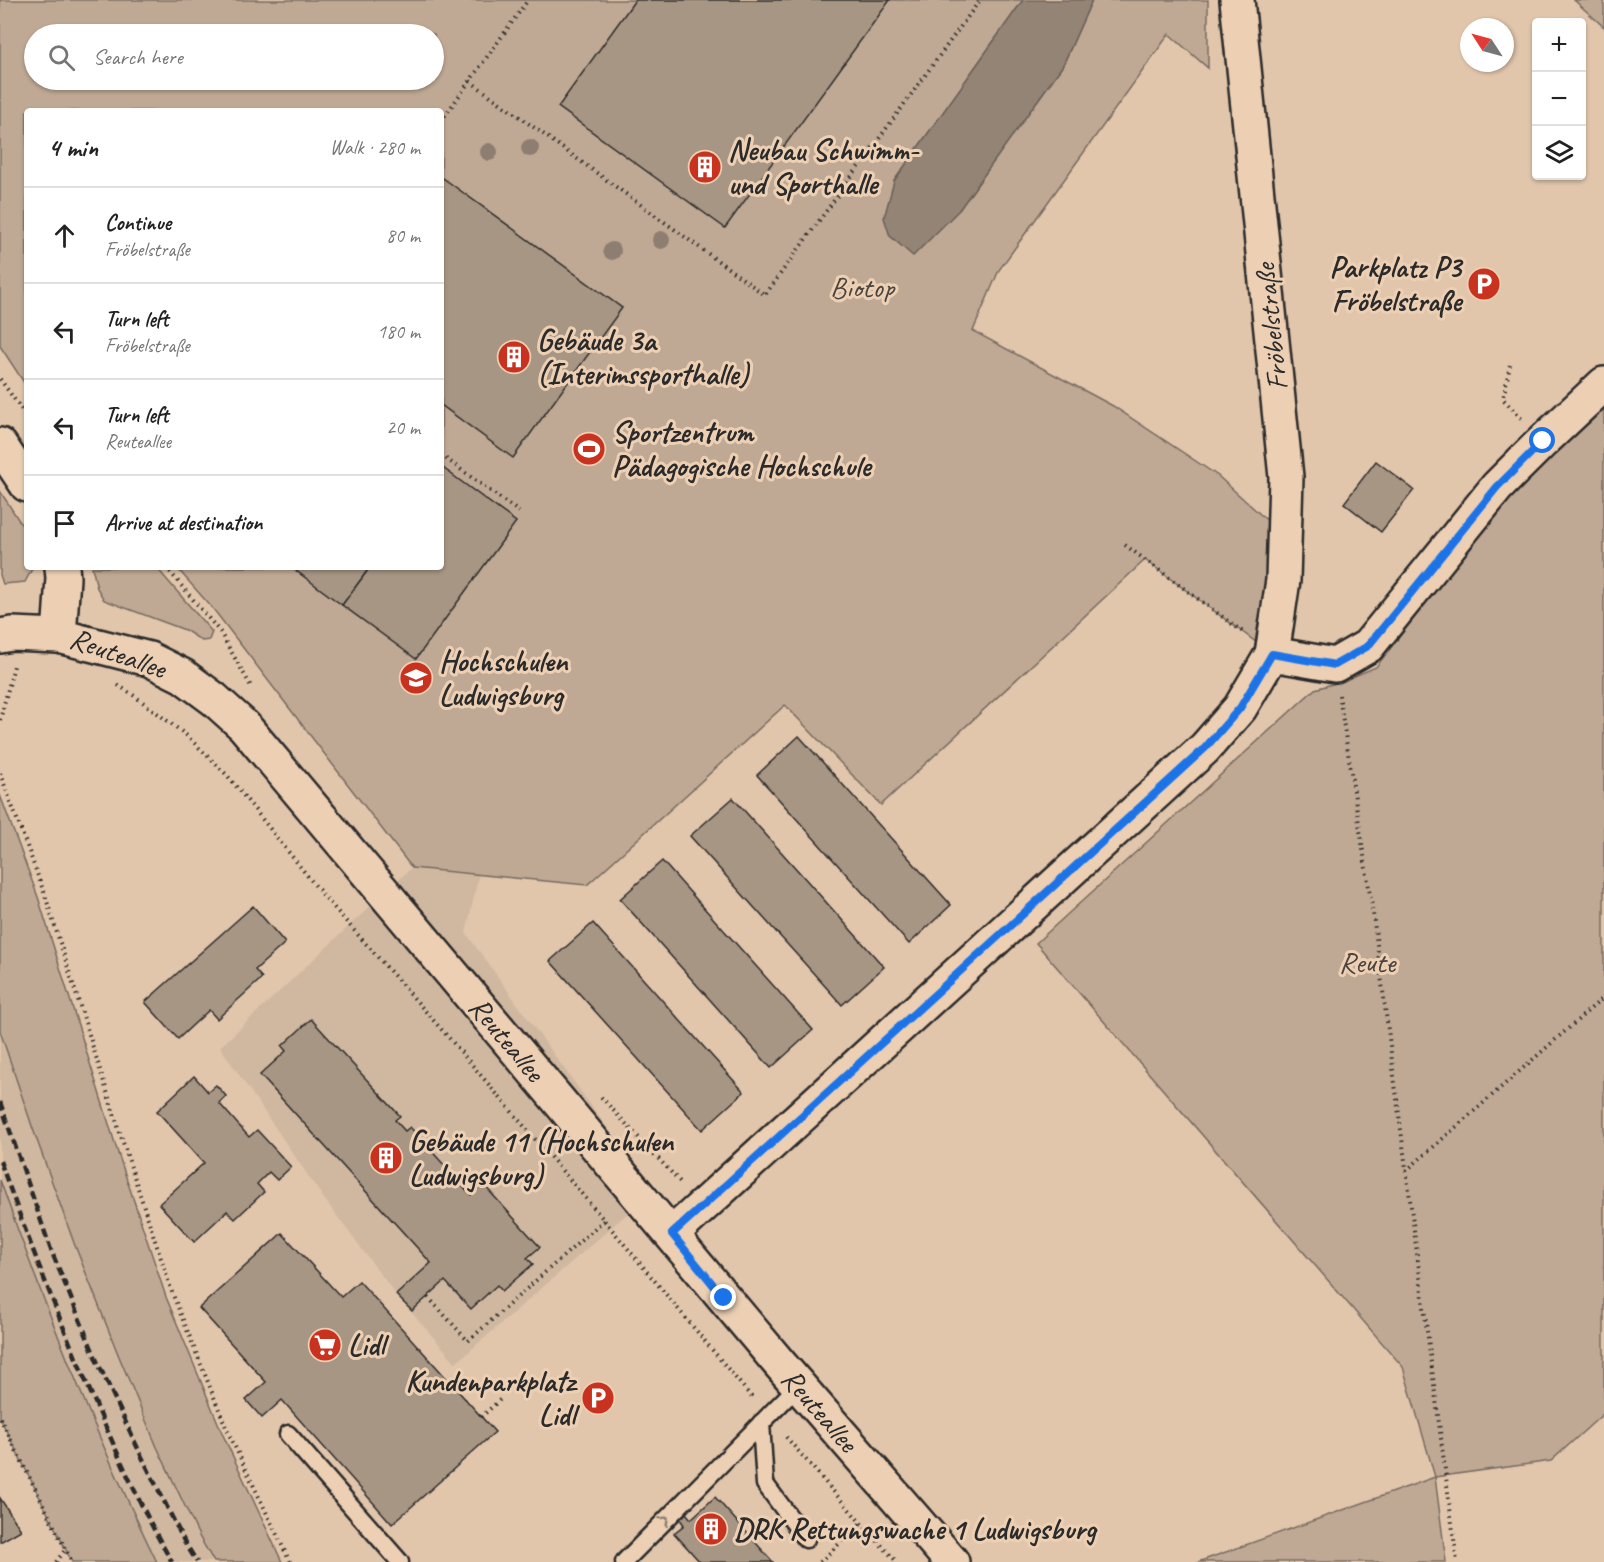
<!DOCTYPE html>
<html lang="en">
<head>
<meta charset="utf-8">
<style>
  body { margin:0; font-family:Caveat,sans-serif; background:#f6f6f6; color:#222 }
  .controls { position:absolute; right:18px; top:18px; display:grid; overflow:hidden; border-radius:6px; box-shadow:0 2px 4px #0004 }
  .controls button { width:54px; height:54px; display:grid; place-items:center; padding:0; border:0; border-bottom:2px solid #e0e0e0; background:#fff; color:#222; font:30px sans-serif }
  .compass { position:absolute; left:1460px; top:18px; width:54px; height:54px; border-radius:50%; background:#fff; box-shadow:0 2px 4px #0004; rotate:306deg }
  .stop { position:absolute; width:18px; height:18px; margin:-14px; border:4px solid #1a73e8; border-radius:50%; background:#fff }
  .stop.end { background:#1a73e8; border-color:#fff; box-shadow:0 2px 6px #0008 }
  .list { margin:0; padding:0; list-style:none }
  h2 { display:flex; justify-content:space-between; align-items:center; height:78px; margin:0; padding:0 24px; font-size:26px }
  h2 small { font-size:20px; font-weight:400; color:#767676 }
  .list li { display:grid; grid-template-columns:39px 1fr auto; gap:18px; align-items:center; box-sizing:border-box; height:96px; padding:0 24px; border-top:2px solid #e0e0e0 }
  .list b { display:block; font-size:22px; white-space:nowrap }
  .list p { margin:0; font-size:20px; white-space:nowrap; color:#767676 }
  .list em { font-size:20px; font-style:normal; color:#767676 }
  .icon { flex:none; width:33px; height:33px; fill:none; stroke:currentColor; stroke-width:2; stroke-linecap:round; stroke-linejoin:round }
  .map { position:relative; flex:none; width:1604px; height:1562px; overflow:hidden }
  .search { position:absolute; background:#fff; box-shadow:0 2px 4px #0004; left:24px; top:24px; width:420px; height:66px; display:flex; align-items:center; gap:15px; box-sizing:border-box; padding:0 21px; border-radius:33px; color:#767676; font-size:22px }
  .panel { position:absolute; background:#fff; box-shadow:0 2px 4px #0004; left:24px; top:108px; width:420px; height:462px; border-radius:6px }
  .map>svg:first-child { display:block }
  .built { fill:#d0b8a0; fill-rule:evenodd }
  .green { fill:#c0a994; stroke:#766a60; stroke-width:1.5; fill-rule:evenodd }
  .water { fill:#948476; stroke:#6a6058; stroke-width:1.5 }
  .building { fill:#a89684; stroke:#2b2b2b; stroke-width:1.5 }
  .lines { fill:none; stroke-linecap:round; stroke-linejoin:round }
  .lane-casing { stroke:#2b2b2b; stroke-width:21 }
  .street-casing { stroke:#2b2b2b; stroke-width:38 }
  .path { stroke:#2b2b2b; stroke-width:4; stroke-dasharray:1.5 4.5; stroke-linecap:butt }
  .lane { stroke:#edd0b4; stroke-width:16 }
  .street { stroke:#edd0b4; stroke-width:33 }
  .rail { stroke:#2b2b2b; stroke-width:4.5; stroke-dasharray:9 4.5; stroke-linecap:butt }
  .tree { fill:#8d7e71 }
  .oneway { stroke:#8c7e70 }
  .route { stroke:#1a73e8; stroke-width:8 }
  .labels { text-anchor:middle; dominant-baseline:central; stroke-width:6; stroke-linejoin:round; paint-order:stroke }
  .poi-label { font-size:30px; font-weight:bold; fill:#2b2b2b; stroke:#edd0b4; text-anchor:start }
  .park-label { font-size:30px; fill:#494440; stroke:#edd0b4 }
  .street-label { font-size:30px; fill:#2b2b2b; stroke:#edd0b4 }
</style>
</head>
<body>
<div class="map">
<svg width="1604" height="1562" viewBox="0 0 1604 1562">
  <rect width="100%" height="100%" fill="#e1c6ac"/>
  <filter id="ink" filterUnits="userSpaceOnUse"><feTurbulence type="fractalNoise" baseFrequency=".0167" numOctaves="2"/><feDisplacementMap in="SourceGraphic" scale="12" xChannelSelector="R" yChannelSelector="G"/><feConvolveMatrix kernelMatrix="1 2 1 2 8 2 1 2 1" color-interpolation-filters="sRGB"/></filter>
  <g filter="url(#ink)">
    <g class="built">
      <path d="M0,0h996l-517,874 -13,59 187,258 -197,172 -60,-68 -74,-99 -102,-149 192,-180 -198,-257 -38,-43h265v-456h-414v276l-27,-41zM34,34h400v46h-400z"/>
      <path d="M0,1031l33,98 41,114 44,111 82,184 14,24h-57l-45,-94 -40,-95 -44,-114 -28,-79z"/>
    </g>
    <g class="green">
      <path d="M0,0h1023l-129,181 65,29 104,-145 29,-65h116v68l-39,-34 -170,236 -26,61 140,75 105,70 53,48 -5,92 -10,26 -111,-82 -264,245 -96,-100 -198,180 -175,-17 -198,-258 -38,-43h265v-456h-414v276l-27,-41zM34,34h400v46h-400z"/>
      <path d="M1574,0h30v27z"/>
      <path d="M1604,404v1009l-53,48 -116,16 11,85h-248l237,-85 -32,-110 -367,-424 279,-254 28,-8 33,-14 136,-174z"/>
      <path d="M0,491l27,42v34h6l-8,15 -22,2 -3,-9z"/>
      <path d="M92,567h64l56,65 -3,8 -7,1 -17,-11 -81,-30 -7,-12z"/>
      <path d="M0,795l38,102 80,256 48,144 57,138 59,127h-68l-14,-24 -43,-91 -39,-93 -44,-111 -41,-114 -33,-98z"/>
      <path d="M0,1180c46,130 96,258 157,382h-85l-72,-144z"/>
    </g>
    <path class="water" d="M1023,0h69l-29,65 -104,145 -46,46 -23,-20 -6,-18 10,-37z"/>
    <g class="building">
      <path d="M635,0h255l-165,228 -167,-121z"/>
      <path d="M443,178l179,130 -109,150 -72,-53v-225z"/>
      <path d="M1376,461l38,29 -33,42 -37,-29z"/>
      <path d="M443,468l73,54 -100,137 -74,-54 28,-38h71v-96z"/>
      <path d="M291,567h79l-28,38z"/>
      <path d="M799,736l152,169 -42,39 -152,-169z"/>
      <path d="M733,798l151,169 -42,38 -152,-169z"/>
      <path d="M662,861l151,169 -42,38 -151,-169z"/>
      <path d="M253,906l32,37 -30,27 7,8 -45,41 -8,-9 -31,29 -33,-37z"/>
      <path d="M593,923l151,169 -42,38 -152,-169z"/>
      <path d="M311,1019l89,97 -5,4 10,11 5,-4 61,68 12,-11 57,63 -13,11 6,6 -31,27 -5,-6 -26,24 -26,-28 -33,30 -16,-16 35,-32 -171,-188 26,-24 -4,-5z"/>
      <path d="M194,1076l14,16 8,-7 10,11 -7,7 30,34 8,-7 34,37 -14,13 -8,-8 -12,12 7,8 -29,27 -8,-8 -33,31 -35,-38 45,-41 -47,-52z"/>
      <path d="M282,1233l59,64 18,-16 136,151 -103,92 -110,-124 -20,18 -16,-18 20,-18 -67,-74z"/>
      <path d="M715,1497l58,65h-73l-26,-29 10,-8 -4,-6 6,-6 5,6z"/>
      <path d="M0,1498l21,32 -21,12z"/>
    </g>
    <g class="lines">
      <defs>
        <g id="lane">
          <path d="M761,1423l4,61 41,55"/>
          <path d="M288,1434l112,128"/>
          <path d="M624,1562l175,-177"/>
        </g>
        <g id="street">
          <path d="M0,445l27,40"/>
          <path d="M0,636l12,-2 47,2 90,23 34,17 31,23 30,27 535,637 173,199"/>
          <path d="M59,636l4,-58 -1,-11"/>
          <path d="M1272,654l63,11 33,-19 129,-159 42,-42 65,-61"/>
          <path d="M672,1234l533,-486 35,-40 32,-54 11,-74 3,-103 -49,-477"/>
        </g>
      </defs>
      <use href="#lane" class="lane-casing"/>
      <use href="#street" class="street-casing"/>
      <g class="path">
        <path d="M470,81l295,214 215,-295"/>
        <path d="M441,121l87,-121"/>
        <path d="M1510,365l-7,34 19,20"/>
        <path d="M0,379l27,38"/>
        <path d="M441,455l78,57"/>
        <path d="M1125,545l118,87"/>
        <path d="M166,567l54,65 32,56"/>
        <path d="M118,685l18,12 50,38 41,40 95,119 128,145 154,181 150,180"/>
        <path d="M1339,695l34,219 84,648"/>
        <path d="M0,720l14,-54"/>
        <path d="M0,773l45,122 82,260 46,140 55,137 62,130"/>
        <path d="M601,1097l81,87"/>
        <path d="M1406,1171l198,-174"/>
        <path d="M428,1297l40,44 136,-121"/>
        <path d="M481,1417l22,-20"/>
        <path d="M0,1418l72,144"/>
        <path d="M786,1437l75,86 36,39"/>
        <path d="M56,1562l9,-12"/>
        <path d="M820,1562l41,-39"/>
      </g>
      <use href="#lane" class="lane"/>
      <use href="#street" class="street"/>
      <g class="rail">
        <path d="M0,1102l51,148 46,111 44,94 43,86 13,21"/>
        <path d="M0,1161c32,89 66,176 104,262 21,47 42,95 68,139"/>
      </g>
    </g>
    <g class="tree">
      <circle cx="530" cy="148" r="9"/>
      <circle cx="489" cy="152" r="9"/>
      <circle cx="661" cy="240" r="9"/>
      <circle cx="612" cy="251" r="9"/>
    </g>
    <defs><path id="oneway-chevron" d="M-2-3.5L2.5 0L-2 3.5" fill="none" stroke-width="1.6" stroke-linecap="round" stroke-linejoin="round" transform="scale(1.5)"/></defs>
    <use class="oneway" href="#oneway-chevron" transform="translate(665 1520) rotate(-45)"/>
  </g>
  <g class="lines" filter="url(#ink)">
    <path class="route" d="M724,1298l-52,-64 533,-486 35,-40 32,-54 63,11 33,-19 129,-159 46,-46"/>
  </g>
  <defs>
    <symbol id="building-disc" viewBox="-11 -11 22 22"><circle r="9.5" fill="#c8321e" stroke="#edd0b4"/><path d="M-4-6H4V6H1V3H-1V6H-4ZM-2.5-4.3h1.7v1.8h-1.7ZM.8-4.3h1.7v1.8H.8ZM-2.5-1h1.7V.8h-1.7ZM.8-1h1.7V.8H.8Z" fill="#fff"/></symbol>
    <symbol id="parking-disc" viewBox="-11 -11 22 22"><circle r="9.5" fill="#c8321e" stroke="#edd0b4"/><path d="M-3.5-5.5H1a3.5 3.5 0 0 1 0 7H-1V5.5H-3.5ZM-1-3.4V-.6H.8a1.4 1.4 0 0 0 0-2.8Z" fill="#fff"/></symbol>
    <symbol id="stadium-disc" viewBox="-11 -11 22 22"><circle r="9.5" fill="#c8321e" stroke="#edd0b4"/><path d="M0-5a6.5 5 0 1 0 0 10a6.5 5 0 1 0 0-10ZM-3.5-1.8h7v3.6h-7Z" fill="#fff"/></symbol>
    <symbol id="university-disc" viewBox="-11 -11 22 22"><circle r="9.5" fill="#c8321e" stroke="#edd0b4"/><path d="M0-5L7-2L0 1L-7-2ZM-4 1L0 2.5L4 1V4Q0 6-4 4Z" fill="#fff"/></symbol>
    <symbol id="supermarket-disc" viewBox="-11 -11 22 22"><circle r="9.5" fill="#c8321e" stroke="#edd0b4"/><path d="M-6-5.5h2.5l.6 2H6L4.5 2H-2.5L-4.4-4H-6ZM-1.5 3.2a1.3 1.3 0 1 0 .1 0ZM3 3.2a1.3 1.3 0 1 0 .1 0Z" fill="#fff"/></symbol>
  </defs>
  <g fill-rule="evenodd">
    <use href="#building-disc" x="686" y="148" width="38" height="38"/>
    <use href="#parking-disc" x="1465" y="265" width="38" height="38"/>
    <use href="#building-disc" x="495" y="338" width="38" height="38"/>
    <use href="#stadium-disc" x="570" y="430" width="38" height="38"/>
    <use href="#university-disc" x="397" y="659" width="38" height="38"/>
    <use href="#building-disc" x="367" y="1139" width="38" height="38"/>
    <use href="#supermarket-disc" x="306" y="1326" width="38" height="38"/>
    <use href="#parking-disc" x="579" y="1379" width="38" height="38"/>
    <use href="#building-disc" x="692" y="1510" width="38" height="38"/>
  </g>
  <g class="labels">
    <g class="poi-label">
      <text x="728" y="150">Neubau Schwimm-<tspan x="728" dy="34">und Sporthalle</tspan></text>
      <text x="1461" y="267" text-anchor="end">Parkplatz P3<tspan x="1461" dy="34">Fröbelstraße</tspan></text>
      <text x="537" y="340">Gebäude 3a<tspan x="537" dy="34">(Interimssporthalle)</tspan></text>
      <text x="612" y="432">Sportzentrum<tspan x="612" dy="34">Pädagogische Hochschule</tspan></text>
      <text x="439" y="661">Hochschulen<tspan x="439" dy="34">Ludwigsburg</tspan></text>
      <text x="409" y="1141">Gebäude 11 (Hochschulen<tspan x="409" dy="34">Ludwigsburg)</tspan></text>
      <text x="348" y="1345">Lidl</text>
      <text x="575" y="1381" text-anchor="end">Kundenparkplatz<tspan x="575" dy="34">Lidl</tspan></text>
      <text x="734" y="1529">DRK Rettungswache 1 Ludwigsburg</text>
    </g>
    <g class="park-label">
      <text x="862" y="287">Biotop</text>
      <text x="1367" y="962">Reute</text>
    </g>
    <g class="street-label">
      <text transform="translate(1271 327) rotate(-96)">Fröbelstraße</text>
      <text transform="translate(118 653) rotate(19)">Reuteallee</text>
      <text transform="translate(507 1039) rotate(50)">Reuteallee</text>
      <text transform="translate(820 1410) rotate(49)">Reuteallee</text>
    </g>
  </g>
</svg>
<div class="controls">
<button>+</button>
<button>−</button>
<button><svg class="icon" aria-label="layers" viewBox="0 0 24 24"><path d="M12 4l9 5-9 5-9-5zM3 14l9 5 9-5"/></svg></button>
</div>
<svg class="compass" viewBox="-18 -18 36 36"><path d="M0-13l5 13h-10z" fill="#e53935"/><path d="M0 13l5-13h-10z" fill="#767676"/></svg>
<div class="stop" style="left:1543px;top:441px"></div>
<div class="stop end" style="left:724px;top:1298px"></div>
<div class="search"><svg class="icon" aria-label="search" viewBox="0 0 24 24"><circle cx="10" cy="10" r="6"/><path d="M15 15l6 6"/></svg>Search here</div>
<section class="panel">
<h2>4 min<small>Walk · 280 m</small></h2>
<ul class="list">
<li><svg class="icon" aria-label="ahead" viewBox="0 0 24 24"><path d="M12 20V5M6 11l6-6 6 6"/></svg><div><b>Continue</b><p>Fröbelstraße</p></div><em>80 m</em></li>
<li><svg class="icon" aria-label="left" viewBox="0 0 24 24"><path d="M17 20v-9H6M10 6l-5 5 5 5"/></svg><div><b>Turn left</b><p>Fröbelstraße</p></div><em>180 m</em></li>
<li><svg class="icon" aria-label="left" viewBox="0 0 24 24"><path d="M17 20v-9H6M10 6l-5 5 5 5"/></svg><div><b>Turn left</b><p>Reuteallee</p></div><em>20 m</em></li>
<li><svg class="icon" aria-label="arrive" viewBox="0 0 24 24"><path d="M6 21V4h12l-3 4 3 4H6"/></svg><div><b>Arrive at destination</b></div></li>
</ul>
</section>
</div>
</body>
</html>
